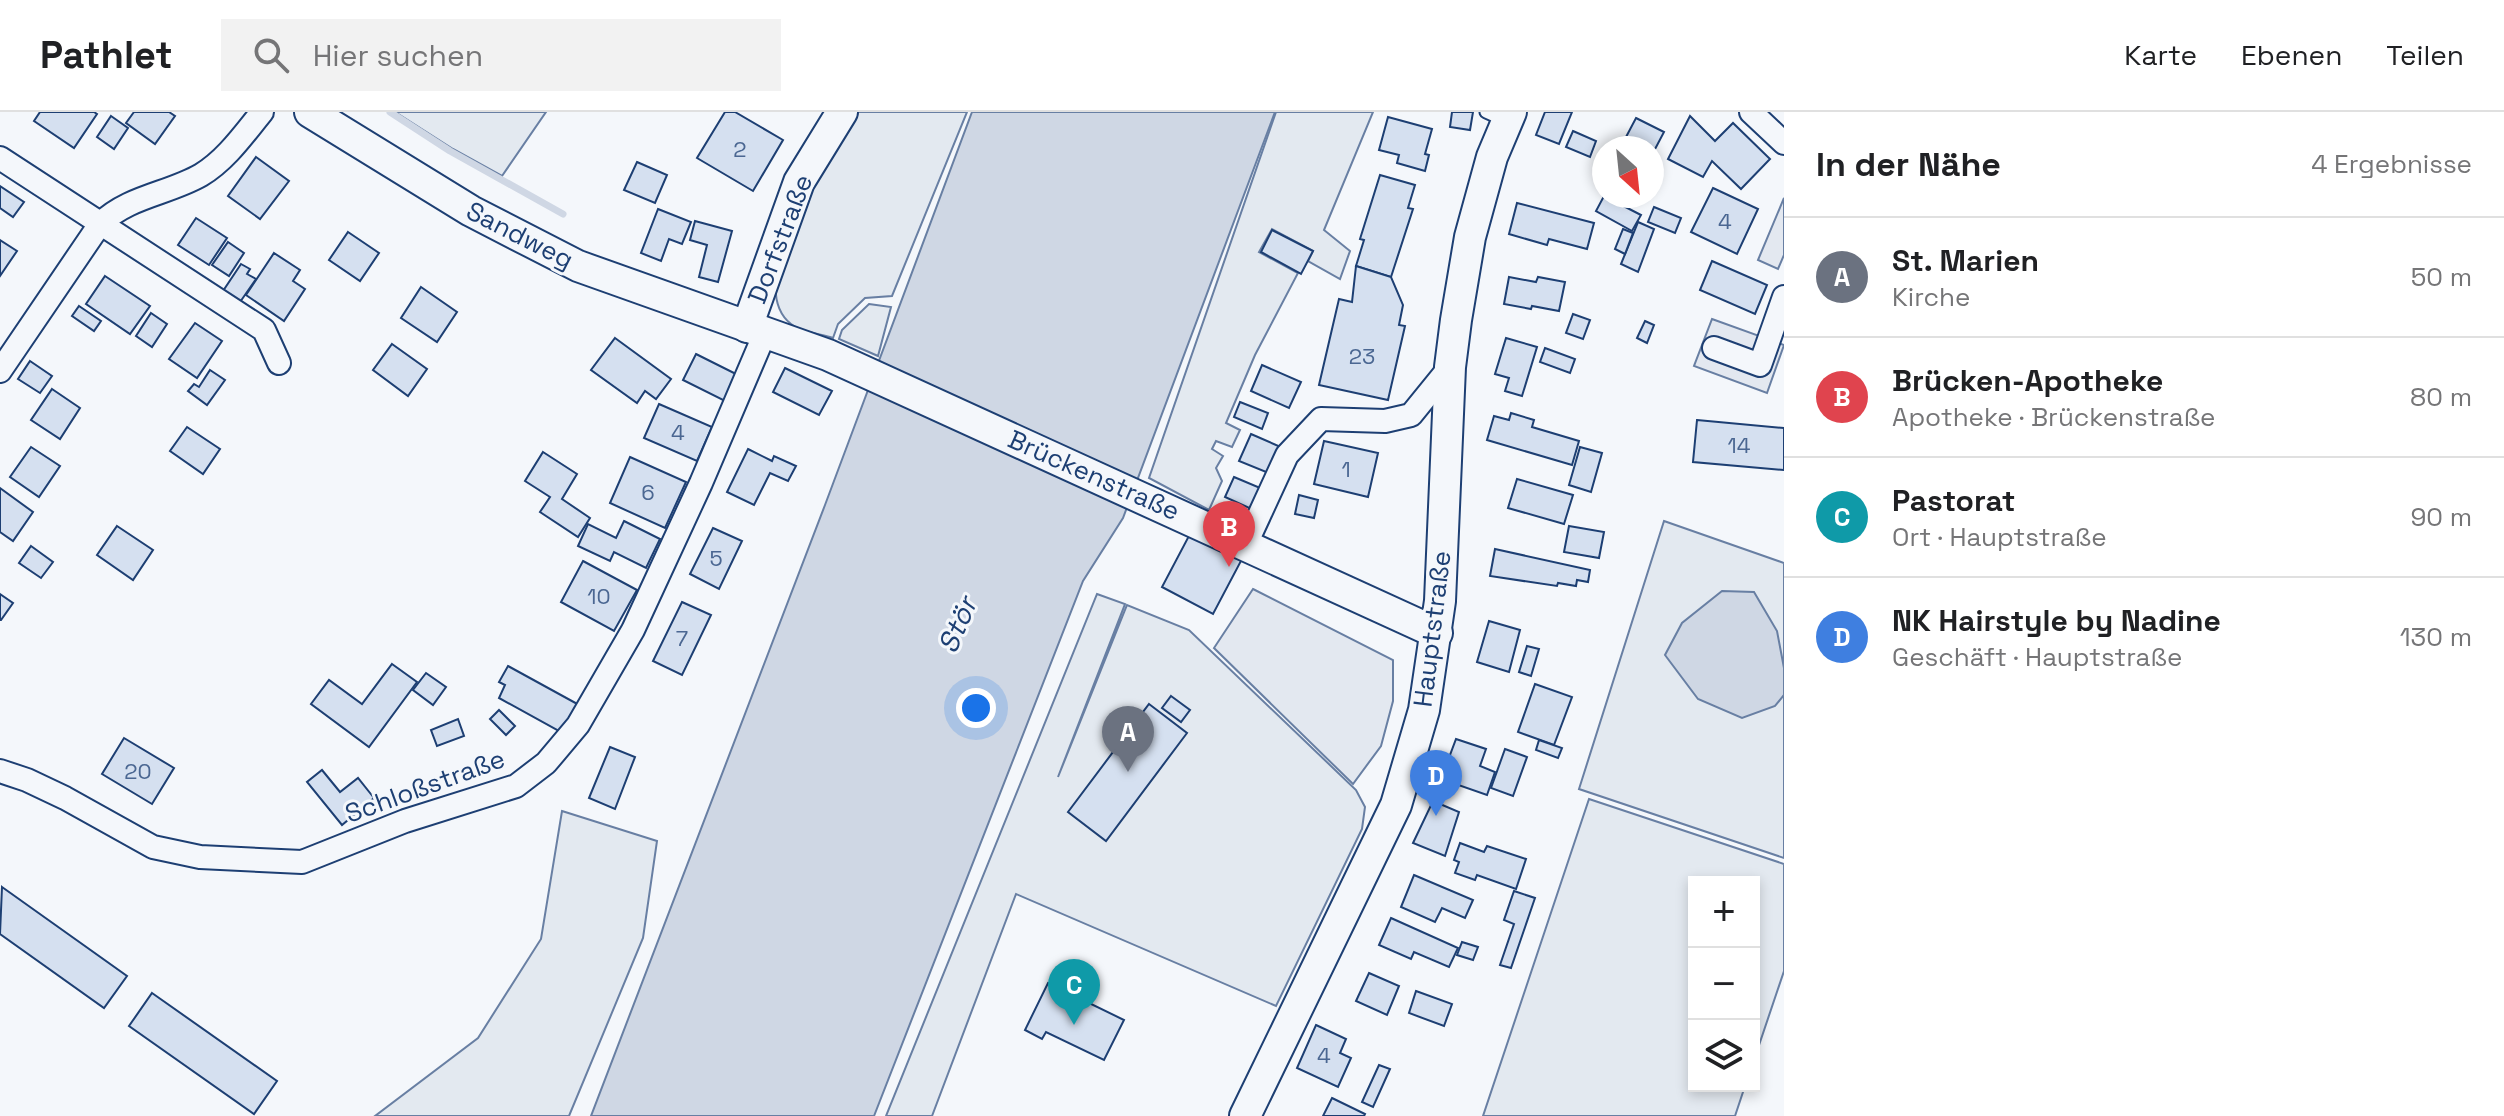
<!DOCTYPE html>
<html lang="de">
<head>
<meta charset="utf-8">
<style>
  body { margin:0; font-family:"Space Grotesk",sans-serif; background:#f2f2f2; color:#202124 }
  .controls { position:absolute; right:24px; bottom:24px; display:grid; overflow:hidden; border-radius:0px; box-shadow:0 4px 12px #0003 }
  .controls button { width:72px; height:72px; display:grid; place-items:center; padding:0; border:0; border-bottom:2px solid #e0e0e0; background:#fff; color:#202124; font:40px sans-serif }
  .compass { position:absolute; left:1592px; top:24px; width:72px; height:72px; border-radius:50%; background:#fff; box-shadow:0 4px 12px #0003; rotate:153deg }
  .you { position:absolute; left:976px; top:596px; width:28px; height:28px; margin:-20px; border:6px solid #fff; border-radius:50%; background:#1a73e8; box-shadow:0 0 0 12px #1a73e833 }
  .badge { display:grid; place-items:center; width:52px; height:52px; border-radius:50%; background:#c62828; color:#fff; font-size:26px; font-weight:700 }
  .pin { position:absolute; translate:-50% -66px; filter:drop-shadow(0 2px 4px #0008) }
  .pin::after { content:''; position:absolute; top:42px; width:28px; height:24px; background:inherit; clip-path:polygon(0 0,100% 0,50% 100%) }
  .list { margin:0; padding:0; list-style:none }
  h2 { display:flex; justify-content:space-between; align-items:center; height:104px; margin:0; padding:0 32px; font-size:34px }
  h2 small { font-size:26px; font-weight:400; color:#757577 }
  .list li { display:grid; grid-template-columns:52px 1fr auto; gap:24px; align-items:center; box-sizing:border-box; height:120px; padding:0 32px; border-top:2px solid #e0e0e0 }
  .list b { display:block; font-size:30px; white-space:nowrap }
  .list p { margin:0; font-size:26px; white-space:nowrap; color:#757577 }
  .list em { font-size:26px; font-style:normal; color:#757577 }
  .icon { flex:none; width:44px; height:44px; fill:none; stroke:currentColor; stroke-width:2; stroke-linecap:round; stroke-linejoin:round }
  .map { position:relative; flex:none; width:1784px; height:1004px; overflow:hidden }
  header { display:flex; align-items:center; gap:48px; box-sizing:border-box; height:112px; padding:0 40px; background:#fff; border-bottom:2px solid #e0e0e0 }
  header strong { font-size:38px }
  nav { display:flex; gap:44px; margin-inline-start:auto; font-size:28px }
  .search { width:560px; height:72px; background:#f2f2f2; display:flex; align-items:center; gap:20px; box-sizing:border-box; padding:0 28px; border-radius:0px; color:#757577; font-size:30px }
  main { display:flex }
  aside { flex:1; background:#fff }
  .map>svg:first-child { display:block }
  .green { fill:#e3e9f0; stroke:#687fa3; stroke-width:2 }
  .parking { fill:#e3e8f0; stroke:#687fa3; stroke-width:2 }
  .water { fill:#cfd7e4; stroke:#687fa3; stroke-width:2 }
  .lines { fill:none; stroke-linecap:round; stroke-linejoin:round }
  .stream { stroke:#cfd7e4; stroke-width:7 }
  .building { fill:#d5e0f0; stroke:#1d3f73; stroke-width:2 }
  .lane-casing { stroke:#1d3f73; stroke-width:15 }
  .street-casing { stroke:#1d3f73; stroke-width:26 }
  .secondary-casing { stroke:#1d3f73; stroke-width:34 }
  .lane { stroke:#f4f7fb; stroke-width:11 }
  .street { stroke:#f4f7fb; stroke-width:22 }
  .secondary { stroke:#f4f7fb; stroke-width:30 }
  .labels { text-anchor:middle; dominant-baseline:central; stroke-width:6; stroke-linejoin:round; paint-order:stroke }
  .number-label { font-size:22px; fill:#4b6792 }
  .street-label { font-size:26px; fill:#1d3f73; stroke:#f4f7fb }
  .water-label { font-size:28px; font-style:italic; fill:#1d3f73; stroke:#f4f7fb }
</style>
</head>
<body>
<header>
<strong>Pathlet</strong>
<div class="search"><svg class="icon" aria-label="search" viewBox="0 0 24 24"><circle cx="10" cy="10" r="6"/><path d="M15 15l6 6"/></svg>Hier suchen</div>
<nav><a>Karte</a><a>Ebenen</a><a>Teilen</a></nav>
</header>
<main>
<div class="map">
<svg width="1784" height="1004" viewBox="0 0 1784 1004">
  <rect width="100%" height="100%" fill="#f4f7fb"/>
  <g class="green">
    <path d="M395,0h151l-44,64 -49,-27z"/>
    <path d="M858,0h109l-75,184 -27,2 -27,26 -5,14c-12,-4 -33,-6 -42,-14 -52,-42 42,-172 67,-212z"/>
    <path d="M1276,0h97l-49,118 26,21 -10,28 -32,-18 5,-10 -41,-22 -13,23 39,21 -43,82 -29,68 14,7 -8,17 -16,-6 -4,8 11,7 -7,12 6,13 -13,29 -60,-32z"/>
    <path d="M869,192l22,3 -13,49 -39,-17 3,-9z"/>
    <path d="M1664,409l120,42v295l-205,-69z"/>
    <path d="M1097,482l28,10 -67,173 69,-172 62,25 167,160 9,17 -3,22 -86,177 -260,-112 -84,222h-46z"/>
    <path d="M1589,687l195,65v107l-30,89v-178h-60v204h51l-10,30h-252z"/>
    <path d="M562,699l95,30 -14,97 -74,178h-194l103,-78 63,-99z"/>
  </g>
  <g class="parking">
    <path d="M1784,86v57l-6,14 -20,-9z"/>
    <path d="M1712,207l72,26 -17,48 -73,-27z"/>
    <path d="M1253,477l140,71v41l-12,45 -28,38 -139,-136z"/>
  </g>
  <g class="water">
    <path d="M972,0h303l-152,406 -40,63 -209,535h-283l234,-611z"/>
    <path d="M1722,479l32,1 23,39 7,37v27l-9,11 -33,12 -44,-19 -33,-44 17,-32z"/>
  </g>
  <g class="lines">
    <path class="stream" d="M390,0l60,39 113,63"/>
  </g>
  <g class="building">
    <path d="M40,0h54l3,2 -23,34 -40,-27z"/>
    <path d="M134,0h35l6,4 -20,28 -29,-21z"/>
    <path d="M725,0h10l48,28 -30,51 -56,-33z"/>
    <path d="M1452,0h21l-3,18 -20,-3z"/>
    <path d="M1545,0h27l-13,32 -23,-9z"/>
    <path d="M111,4l17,12 -14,21 -17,-12z"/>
    <path d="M1690,4l25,25 18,-18 37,36 -29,30 -29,-28 -9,16 -35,-18z"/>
    <path d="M1388,5l44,12 -7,25 4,1 -4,16 -28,-8 2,-8 -20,-5z"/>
    <path d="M1636,6l28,14 -10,19 -2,-3 -26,-11z"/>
    <path d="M1573,19l23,10 -6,16 -24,-10z"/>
    <path d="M256,45l33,24 -29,38 -32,-23z"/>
    <path d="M637,50l30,13 -12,28 -31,-13z"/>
    <path d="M1380,63l35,10 -7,23 5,1 -22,68 -35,-11 8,-26 -4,-1z"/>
    <path d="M0,74l24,16 -11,15 -13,-9z"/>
    <path d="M1713,76l45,21 -21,45 -46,-22z"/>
    <path d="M1604,84l37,19 -9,16 -36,-20z"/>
    <path d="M1517,91l77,20 -7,26 -38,-10 -2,6 -38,-11z"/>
    <path d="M1654,95l27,11 -6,15 -27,-11z"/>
    <path d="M658,97l33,13 -9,22 -13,-5 -8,22 -20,-8z"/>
    <path d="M196,106l31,20 -18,27 -31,-20z"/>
    <path d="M695,109l37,10 -14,51 -19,-5 8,-32 -17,-5z"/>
    <path d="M1638,110l16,7 -16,43 -17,-8z"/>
    <path d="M1623,117l10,4 -8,21 -10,-5z"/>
    <path d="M1272,118l41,21 -12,23 -40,-22z"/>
    <path d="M348,120l31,21 -19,28 -31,-21z"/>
    <path d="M0,128l17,11 -17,25z"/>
    <path d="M228,130l16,11 -15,23 -17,-11z"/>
    <path d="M274,141l26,17 -7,11 12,8 -21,32 -38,-26z"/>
    <path d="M1712,149l55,24 -12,29 -55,-24z"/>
    <path d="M241,152l9,5 -3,5 9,5 -18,26 -17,-11z"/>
    <path d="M1356,154l35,11 12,28 -4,20 6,1 -17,74 -69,-15 20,-86 13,3z"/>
    <path d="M105,164l45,30 -20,28 -44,-30z"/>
    <path d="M1509,165l27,5 2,-5 27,5 -6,29 -27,-5 -1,3 -27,-5z"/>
    <path d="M421,175l36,25 -20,30 -36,-24z"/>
    <path d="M79,194l22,15 -7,10 -22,-15z"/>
    <path d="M151,201l16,11 -15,23 -16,-11z"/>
    <path d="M1573,202l17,6 -7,19 -17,-6z"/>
    <path d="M1645,209l9,4 -7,18 -10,-5z"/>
    <path d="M195,211l27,18 -25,37 -28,-19z"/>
    <path d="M615,226l56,41 -15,20 -11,-8 -8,12 -46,-33z"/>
    <path d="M1506,226l31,9 -15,49 -17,-5 4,-13 -14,-4z"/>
    <path d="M392,232l35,25 -19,27 -35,-26z"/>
    <path d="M1545,236l30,11 -5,14 -30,-11z"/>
    <path d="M696,242l42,21 -13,26 -42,-21z"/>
    <path d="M30,249l22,15 -12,17 -22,-14z"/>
    <path d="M1262,253l39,17 -12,26 -38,-17z"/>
    <path d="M785,256l47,23 -13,24 -46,-23z"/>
    <path d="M210,258l15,10 -18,25 -19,-14 6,-7 5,3z"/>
    <path d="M52,277l28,19 -20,31 -29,-19z"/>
    <path d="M1240,290l28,11 -6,16 -28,-12z"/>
    <path d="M659,292l53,23 -15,34 -53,-23z"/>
    <path d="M1511,301l23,7 -2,7 47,14 -7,24 -85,-25 7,-24 15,4z"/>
    <path d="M1697,308l87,8v42l-91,-8z"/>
    <path d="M187,315l33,22 -17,25 -33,-23z"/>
    <path d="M1251,322l32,14 -12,26 -32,-13z"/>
    <path d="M1324,329l54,12 -10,44 -54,-13z"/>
    <path d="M31,335l29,19 -21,31 -29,-20z"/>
    <path d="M1580,335l22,6 -11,39 -22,-7z"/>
    <path d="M748,337l24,12 2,-5 22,10 -8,15 -18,-8 -16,32 -27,-13z"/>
    <path d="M543,340l34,22 -15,25 28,19 -12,19 -38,-25 10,-15 -25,-16z"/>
    <path d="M630,345l56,25 -21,46 -55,-25z"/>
    <path d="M1234,365l31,13 -9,21 -31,-14z"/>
    <path d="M1517,367l56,16 -9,29 -56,-16z"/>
    <path d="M0,376l33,24 -20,29 -13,-9z"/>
    <path d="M1299,383l19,5 -4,18 -19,-4z"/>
    <path d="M624,409l36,18 -14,29 -32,-16 -4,9 -32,-15 10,-22 28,14z"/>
    <path d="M117,414l36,24 -20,30 -36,-25z"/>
    <path d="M1569,414l35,6 -5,26 -35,-6z"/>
    <path d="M713,416l29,13 -23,48 -29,-15z"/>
    <path d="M1191,420l51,27 -29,55 -51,-27z"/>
    <path d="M31,434l22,16 -12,16 -22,-15z"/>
    <path d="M1495,437l95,21 -2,12 -11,-2 -1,6 -18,-3 -1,3 -67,-10z"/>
    <path d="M583,449l54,29 -23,41 -53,-29z"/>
    <path d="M0,482l13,9 -12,17h-1z"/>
    <path d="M682,490l29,13 -29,60 -29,-14z"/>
    <path d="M1489,509l31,9 -11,42 -32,-10z"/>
    <path d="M1527,534l12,3 -8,27 -12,-4z"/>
    <path d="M392,552l25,18 -48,65 -58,-43 18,-24 33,24z"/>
    <path d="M508,554l73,40 -15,29 -67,-37 6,-13 -6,-3z"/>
    <path d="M426,561l20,14 -13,18 -20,-15z"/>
    <path d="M1535,572l37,13 -18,48 -36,-13z"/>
    <path d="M1171,584l19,14 -9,12 -19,-14z"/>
    <path d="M1149,592l38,29 -81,108 -38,-29z"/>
    <path d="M499,598l16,16 -9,9 -16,-16z"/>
    <path d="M458,607l6,17 -27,10 -6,-16z"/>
    <path d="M124,626l50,30 -22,36 -50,-30z"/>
    <path d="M1456,627l30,10 -6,17 15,6 -8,23 -46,-16z"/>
    <path d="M1539,628l23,8 -4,10 -22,-8z"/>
    <path d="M610,635l25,10 -20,52 -26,-11z"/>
    <path d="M1505,637l22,8 -14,39 -22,-8z"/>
    <path d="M322,658l18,22 18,-14 16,20 -32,27 -35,-43z"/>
    <path d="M1433,689l26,11 -14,44 -32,-13z"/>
    <path d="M1460,731l24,9 3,-6 39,13 -10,30 -39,-14 -2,5 -20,-7 4,-11 -5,-2z"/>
    <path d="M1414,763l59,25 -8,18 -23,-10 -7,14 -34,-15z"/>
    <path d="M2,775l125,89 -23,32 -104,-74z"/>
    <path d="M1514,779l21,7 -24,70 -11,-3 14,-41 -10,-4z"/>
    <path d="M1391,806l67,30 -9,19 -35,-15 -3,7 -32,-14z"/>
    <path d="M1462,830l16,5 -5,13 -16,-5z"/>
    <path d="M1369,861l30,13 -12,29 -31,-14z"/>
    <path d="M1048,871l76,37 -20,40 -58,-28 -4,7 -17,-9z"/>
    <path d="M1416,879l36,13 -8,22 -35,-13z"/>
    <path d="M152,881l125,88 -23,33 -125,-88z"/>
    <path d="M1316,913l30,14 -6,14 11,5 -13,29 -41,-19z"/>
    <path d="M1379,953l11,4 -17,38 -11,-5z"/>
    <path d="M1332,986l33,16 -1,2h-41z"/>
  </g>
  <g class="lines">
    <defs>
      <path id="lane" d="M1486,0l20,9"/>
      <g id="street">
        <path d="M1751,0l33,31"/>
        <path d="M0,46l264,172 15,33"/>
        <path d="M1714,236l46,17 24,-68"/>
        <path d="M0,259l100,-147c29,-28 68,-30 101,-49 25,-15 43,-41 61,-63"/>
        <path d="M1246,432l41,-89 34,-36 64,2 26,-6 39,-48"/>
        <path d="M0,659l27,9 38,18 88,49 47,10 102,5 103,-41 111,-35 30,-23 32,-38 55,-95 68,-147 64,-150"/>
      </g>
      <g id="secondary">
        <path d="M310,0l161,99 107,55 250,89 609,278"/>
        <path d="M747,215l52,-145 43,-70"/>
        <path d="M1245,1004l151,-311 28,-95 16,-109 10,-234 6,-47 14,-83 22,-80 19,-45"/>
      </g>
    </defs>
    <use href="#lane" class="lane-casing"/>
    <use href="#street" class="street-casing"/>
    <use href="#secondary" class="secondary-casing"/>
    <use href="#lane" class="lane"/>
    <use href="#street" class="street"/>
    <use href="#secondary" class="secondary"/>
  </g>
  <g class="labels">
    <g class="number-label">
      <text x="740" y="37">2</text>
      <text x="1725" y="109">4</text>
      <text x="1362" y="244">23</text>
      <text x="678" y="320">4</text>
      <text x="1739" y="333">14</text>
      <text x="1346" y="357">1</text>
      <text x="648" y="380">6</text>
      <text x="716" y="446">5</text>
      <text x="599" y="484">10</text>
      <text x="682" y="526">7</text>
      <text x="138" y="659">20</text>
      <text x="1324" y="943">4</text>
    </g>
    <g class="street-label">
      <text transform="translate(520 123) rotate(27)">Sandweg</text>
      <text transform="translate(780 127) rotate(-69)">Dorfstraße</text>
      <text transform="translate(1094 363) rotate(24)">Brückenstraße</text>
      <text transform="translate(1432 517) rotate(-83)">Hauptstraße</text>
      <text transform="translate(425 674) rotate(-20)">Schloßstraße</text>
    </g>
    <g class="water-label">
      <text transform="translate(957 513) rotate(-67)">Stör</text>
    </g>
  </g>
</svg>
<div class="controls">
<button>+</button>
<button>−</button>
<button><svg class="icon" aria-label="layers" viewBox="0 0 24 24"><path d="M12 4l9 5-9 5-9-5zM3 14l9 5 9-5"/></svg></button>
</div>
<svg class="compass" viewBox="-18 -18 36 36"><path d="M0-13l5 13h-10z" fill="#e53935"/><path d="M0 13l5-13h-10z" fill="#757577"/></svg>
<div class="you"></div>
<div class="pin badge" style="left:1128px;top:660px;background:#6b7280">A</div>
<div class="pin badge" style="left:1229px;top:455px;background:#e0444e">B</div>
<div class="pin badge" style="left:1074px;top:913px;background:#0f9aa8">C</div>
<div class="pin badge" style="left:1436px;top:704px;background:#3f7fe0">D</div>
</div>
<aside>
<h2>In der Nähe<small>4 Ergebnisse</small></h2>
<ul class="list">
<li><span class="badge" style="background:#6b7280">A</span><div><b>St. Marien</b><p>Kirche</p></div><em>50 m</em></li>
<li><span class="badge" style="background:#e0444e">B</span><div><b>Brücken-Apotheke</b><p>Apotheke · Brückenstraße</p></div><em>80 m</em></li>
<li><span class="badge" style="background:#0f9aa8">C</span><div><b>Pastorat</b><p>Ort · Hauptstraße</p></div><em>90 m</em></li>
<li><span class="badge" style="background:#3f7fe0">D</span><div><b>NK Hairstyle by Nadine</b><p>Geschäft · Hauptstraße</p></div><em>130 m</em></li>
</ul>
</aside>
</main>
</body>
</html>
